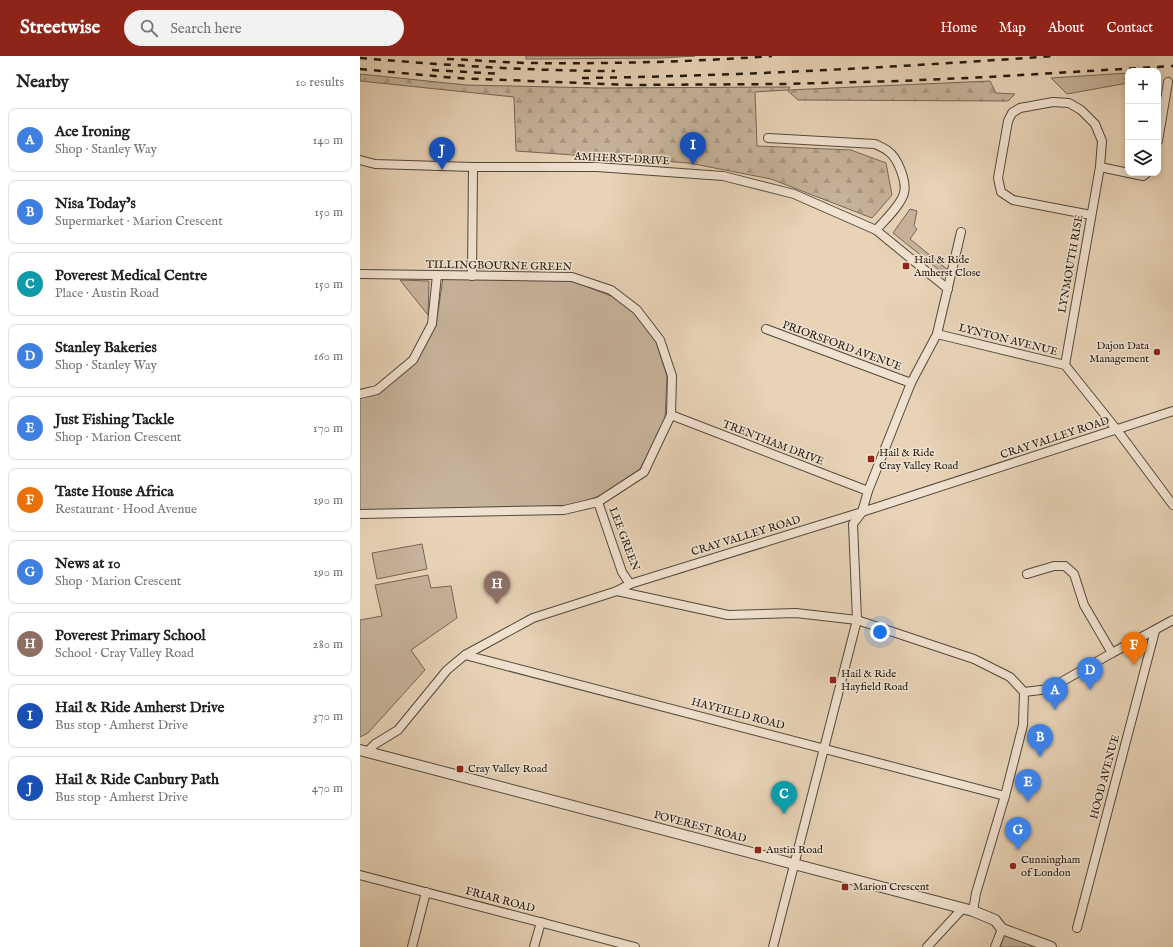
<!DOCTYPE html>
<html lang="en">
<head>
<meta charset="utf-8">
<style>
  body { margin:0; font-family:"IM FELL English",serif; background:#f2f2f2; color:#202124 }
  .controls { position:absolute; right:12px; top:12px; display:grid; overflow:hidden; border-radius:8px; box-shadow:0 2px 6px #0003 }
  .controls button { width:36px; height:36px; display:grid; place-items:center; padding:0; border:0; border-bottom:1px solid #e0e0e0; background:#fff; color:#202124; font:20px sans-serif }
  .you { position:absolute; left:520px; top:576px; width:14px; height:14px; margin:-10px; border:3px solid #fff; border-radius:50%; background:#1a73e8; box-shadow:0 0 0 6px #1a73e833 }
  .badge { display:grid; place-items:center; width:26px; height:26px; border-radius:50%; background:#8f2418; color:#fff; font-size:13px; font-weight:700 }
  .pin { position:absolute; translate:-50% -33px; filter:drop-shadow(0 1px 2px #0008) }
  .pin::after { content:''; position:absolute; top:21px; width:14px; height:12px; background:inherit; clip-path:polygon(0 0,100% 0,50% 100%) }
  .list { margin:0; padding:0; list-style:none }
  h2 { display:flex; justify-content:space-between; align-items:center; height:52px; margin:0; padding:0 16px; font-size:17px }
  h2 small { font-size:13px; font-weight:400; color:#757577 }
  .list li { display:grid; grid-template-columns:26px 1fr auto; gap:12px; align-items:center; box-sizing:border-box; height:64px; margin:0 8px 8px; padding:0 8px; border:1px solid #e0e0e0; border-radius:8px }
  .list b { display:block; font-size:15px; white-space:nowrap }
  .list p { margin:0; font-size:13px; white-space:nowrap; color:#757577 }
  .list em { font-size:13px; font-style:normal; color:#757577 }
  .icon { flex:none; width:22px; height:22px; fill:none; stroke:currentColor; stroke-width:2; stroke-linecap:round; stroke-linejoin:round }
  .map { position:relative; flex:none; width:813px; height:891px; overflow:hidden }
  header { display:flex; align-items:center; gap:24px; box-sizing:border-box; height:56px; padding:0 20px; background:#8f2418; color:#fff }
  header strong { font-size:19px }
  nav { display:flex; gap:22px; margin-inline-start:auto; font-size:14px }
  .search { width:280px; height:36px; background:#f2f2f2; display:flex; align-items:center; gap:10px; box-sizing:border-box; padding:0 14px; border-radius:22px; color:#757577; font-size:15px }
  main { display:flex }
  aside { flex:1; background:#fff }
  .map>svg:first-child { display:block }
  .green { fill:#c6b39b; stroke:#746656 }
  .forest { fill:url(#forest-firs); stroke:#746656 }
  .lines { fill:none; stroke-linecap:round; stroke-linejoin:round }
  .minor-casing { stroke:#53483a; stroke-width:10 }
  .tertiary-casing { stroke:#53483a; stroke-width:12 }
  .minor { stroke:#f0e2d0; stroke-width:8 }
  .tertiary { stroke:#f0e2d0; stroke-width:10 }
  .rail { stroke:#211910; stroke-width:2.5; stroke-dasharray:7 7; stroke-linecap:butt }
  .poi-dot { fill:#8f2418; stroke:#f0e2d0; stroke-width:1.5 }
  .labels { text-anchor:middle; dominant-baseline:central; stroke-width:3; stroke-linejoin:round; paint-order:stroke }
  .street-label { font-size:11px; fill:#211910; stroke:#f0e2d0 }
  .poi-label { font-size:11px; fill:#211910; stroke:#f0e2d0; text-anchor:start }
</style>
</head>
<body>
<header>
<strong>Streetwise</strong>
<div class="search"><svg class="icon" aria-label="search" viewBox="0 0 24 24"><circle cx="10" cy="10" r="6"/><path d="M15 15l6 6"/></svg>Search here</div>
<nav><a>Home</a><a>Map</a><a>About</a><a>Contact</a></nav>
</header>
<main>
<aside>
<h2>Nearby<small>10 results</small></h2>
<ul class="list">
<li><span class="badge" style="background:#3f7fe0">A</span><div><b>Ace Ironing</b><p>Shop · Stanley Way</p></div><em>140 m</em></li>
<li><span class="badge" style="background:#3f7fe0">B</span><div><b>Nisa Today’s</b><p>Supermarket · Marion Crescent</p></div><em>150 m</em></li>
<li><span class="badge" style="background:#0f9aa8">C</span><div><b>Poverest Medical Centre</b><p>Place · Austin Road</p></div><em>150 m</em></li>
<li><span class="badge" style="background:#3f7fe0">D</span><div><b>Stanley Bakeries</b><p>Shop · Stanley Way</p></div><em>160 m</em></li>
<li><span class="badge" style="background:#3f7fe0">E</span><div><b>Just Fishing Tackle</b><p>Shop · Marion Crescent</p></div><em>170 m</em></li>
<li><span class="badge" style="background:#e8710a">F</span><div><b>Taste House Africa</b><p>Restaurant · Hood Avenue</p></div><em>190 m</em></li>
<li><span class="badge" style="background:#3f7fe0">G</span><div><b>News at 10</b><p>Shop · Marion Crescent</p></div><em>190 m</em></li>
<li><span class="badge" style="background:#8d6e63">H</span><div><b>Poverest Primary School</b><p>School · Cray Valley Road</p></div><em>280 m</em></li>
<li><span class="badge" style="background:#1a4fb4">I</span><div><b>Hail &amp; Ride Amherst Drive</b><p>Bus stop · Amherst Drive</p></div><em>370 m</em></li>
<li><span class="badge" style="background:#1a4fb4">J</span><div><b>Hail &amp; Ride Canbury Path</b><p>Bus stop · Amherst Drive</p></div><em>470 m</em></li>
</ul>
</aside>
<div class="map">
<svg width="813" height="891" viewBox="0 0 813 891">
  <defs>
    <pattern id="forest-firs" width="22" height="20" patternUnits="userSpaceOnUse"><rect width="22" height="20" fill="#c6b39b"/><path d="M5 1l3.5 6h-7zM16 11l3.5 6h-7z" fill="#aa9984"/></pattern>
  </defs>
  <rect width="100%" height="100%" fill="#e8d3b7"/>
  <filter id="stains"><feTurbulence type="fractalNoise" baseFrequency=".005" numOctaves="4"/><feColorMatrix values="0 0 0 0 .2 0 0 0 0 .09 0 0 0 0 .02 0 0 0 .5 -.17"/></filter>
  <radialGradient id="worn" r=".72"><stop offset=".6" stop-color="#630" stop-opacity="0"/><stop offset="1" stop-color="#630" stop-opacity=".3"/></radialGradient>
  <g class="green">
    <path d="M768,17v10l-61,11 -16,-16z"/>
    <path d="M550,153l7,2 -3,15 3,3 -7,10 38,31 -4,4 -51,-41z"/>
    <path d="M83,222l127,2 46,18 21,17 19,27 11,34 -2,44 -25,49 -32,24 -38,13 -210,4v-113l21,-6 33,-27 22,-39z"/>
    <path d="M40,224l29,1 -1,34z"/>
    <path d="M62,488l5,25 -50,10 -5,-26z"/>
    <path d="M68,519l3,13 20,-2 6,32 -46,32 14,20 -57,63 -8,4v-117l22,-4 -7,-31z"/>
    <path d="M645,878l37,13h-42z"/>
  </g>
  <g class="forest">
    <path d="M166,0h169l-33,2 -136,1z"/>
    <path d="M0,18l106,11 133,3 191,-1 -2,3 202,-9 6,12 19,1 -7,7 -210,-1 -11,-10 -32,2 2,54 94,4 35,13 6,32 -20,23 -101,-39 -82,-16 -173,-12 -2,-54 -154,-16z"/>
  </g>
  <g class="lines">
    <defs>
      <g id="minor">
        <path d="M408,82l107,6c4,2 9,4 13,7 10,7 19,31 16,42 -3,12 -20,28 -28,37"/>
        <path d="M798,85l10,-59"/>
        <path d="M0,104l15,4 98,3h124l126,9 71,18 82,36 72,59"/>
        <path d="M740,111l43,9 4,-3"/>
        <path d="M0,218l212,3 39,13 26,20 23,30 12,36 -1,39 -27,57 -46,30 -34,8 -204,4"/>
        <path d="M112,220l1,-109"/>
        <path d="M406,273l145,54"/>
        <path d="M577,278l128,31 52,65 56,75"/>
        <path d="M705,309l35,-198 2,-26 -7,-17 -14,-14 -12,-7 -16,-1 -33,6 -8,5 -4,8 -10,57 3,14 12,8 78,15"/>
        <path d="M0,338l17,-4 36,-30 19,-36 5,-49"/>
        <path d="M311,359l197,76"/>
        <path d="M238,446l24,70 8,12"/>
        <path d="M667,518l27,-8h11l9,8 10,31 28,48"/>
        <path d="M257,535l111,24 68,-2 61,7 117,39 36,18 14,15 -1,33 -18,71 -29,97 -3,18"/>
        <path d="M105,599l540,141"/>
        <path d="M664,636l25,-3 63,-36 61,-33"/>
        <path d="M7,696l8,-8 23,-14 49,-60 18,-15 68,-37 84,-27 13,-7 232,-72 311,-101"/>
        <path d="M0,819l275,72"/>
        <path d="M717,872l78,-297"/>
        <path d="M52,891l14,-55"/>
        <path d="M174,891l7,-25"/>
        <path d="M413,891l84,-327 -4,-96 9,-12 6,-21 43,-108 26,-49 24,-102"/>
        <path d="M567,891l35,-38"/>
        <path d="M635,891l7,-18"/>
      </g>
      <path id="tertiary" d="M0,694l613,161 22,9 7,9 49,18"/>
    </defs>
    <use href="#minor" class="minor-casing"/>
    <use href="#tertiary" class="tertiary-casing"/>
    <use href="#minor" class="minor"/>
    <use href="#tertiary" class="tertiary"/>
    <g class="rail">
      <path d="M0,2c85,7 170,13 255,13"/>
      <path d="M87,3c26,1 52,3 79,4 82,1 164,-1 246,-7"/>
      <path d="M0,13l95,9 175,7 153,-1 117,-3 88,-4 185,-11"/>
      <path d="M72,14l70,4"/>
      <path d="M222,22c158,-2 316,-11 473,-22"/>
    </g>
  </g>
  <g class="poi-dot">
    <rect x="542" y="206" width="8" height="8" rx="2"/>
    <circle cx="797" cy="296" r="4"/>
    <rect x="507" y="399" width="8" height="8" rx="2"/>
    <rect x="469" y="620" width="8" height="8" rx="2"/>
    <rect x="96" y="709" width="8" height="8" rx="2"/>
    <rect x="394" y="790" width="8" height="8" rx="2"/>
    <circle cx="653" cy="810" r="4"/>
    <rect x="481" y="827" width="8" height="8" rx="2"/>
  </g>
  <g class="labels">
    <g class="street-label">
      <text transform="translate(262 103) rotate(3)">AMHERST DRIVE</text>
      <text transform="translate(711 208) rotate(-80)">LYNMOUTH RISE</text>
      <text transform="translate(139 210) rotate(1)">TILLINGBOURNE GREEN</text>
      <text transform="translate(648 284) rotate(14)">LYNTON AVENUE</text>
      <text transform="translate(482 290) rotate(20)">PRIORSFORD AVENUE</text>
      <text transform="translate(695 382) rotate(-18)">CRAY VALLEY ROAD</text>
      <text transform="translate(413 387) rotate(21)">TRENTHAM DRIVE</text>
      <text transform="translate(386 480) rotate(-17)">CRAY VALLEY ROAD</text>
      <text transform="translate(264 483) rotate(69)">LEE GREEN</text>
      <text transform="translate(378 658) rotate(15)">HAYFIELD ROAD</text>
      <text transform="translate(745 721) rotate(-75)">HOOD AVENUE</text>
      <text transform="translate(340 771) rotate(15)">POVEREST ROAD</text>
      <text transform="translate(140 844) rotate(15)">FRIAR ROAD</text>
    </g>
    <g class="poi-label">
      <text x="554" y="204">Hail &amp; Ride<tspan x="554" dy="13">Amherst Close</tspan></text>
      <text x="789" y="290" text-anchor="end">Dajon Data<tspan x="789" dy="13">Management</tspan></text>
      <text x="519" y="397">Hail &amp; Ride<tspan x="519" dy="13">Cray Valley Road</tspan></text>
      <text x="481" y="618">Hail &amp; Ride<tspan x="481" dy="13">Hayfield Road</tspan></text>
      <text x="108" y="713">Cray Valley Road</text>
      <text x="406" y="794">Austin Road</text>
      <text x="661" y="804">Cunningham<tspan x="661" dy="13">of London</tspan></text>
      <text x="493" y="831">Marion Crescent</text>
    </g>
  </g>
  <rect width="100%" height="100%" filter="url(#stains)"/>
  <rect width="100%" height="100%" fill="url(#worn)"/>
</svg>
<div class="controls">
<button>+</button>
<button>−</button>
<button><svg class="icon" aria-label="layers" viewBox="0 0 24 24"><path d="M12 4l9 5-9 5-9-5zM3 14l9 5 9-5"/></svg></button>
</div>
<div class="you"></div>
<div class="pin badge" style="left:695px;top:654px;background:#3f7fe0">A</div>
<div class="pin badge" style="left:680px;top:701px;background:#3f7fe0">B</div>
<div class="pin badge" style="left:424px;top:758px;background:#0f9aa8">C</div>
<div class="pin badge" style="left:730px;top:634px;background:#3f7fe0">D</div>
<div class="pin badge" style="left:668px;top:746px;background:#3f7fe0">E</div>
<div class="pin badge" style="left:774px;top:609px;background:#e8710a">F</div>
<div class="pin badge" style="left:658px;top:794px;background:#3f7fe0">G</div>
<div class="pin badge" style="left:137px;top:548px;background:#8d6e63">H</div>
<div class="pin badge" style="left:333px;top:109px;background:#1a4fb4">I</div>
<div class="pin badge" style="left:82px;top:114px;background:#1a4fb4">J</div>
</div>
</main>
</body>
</html>
